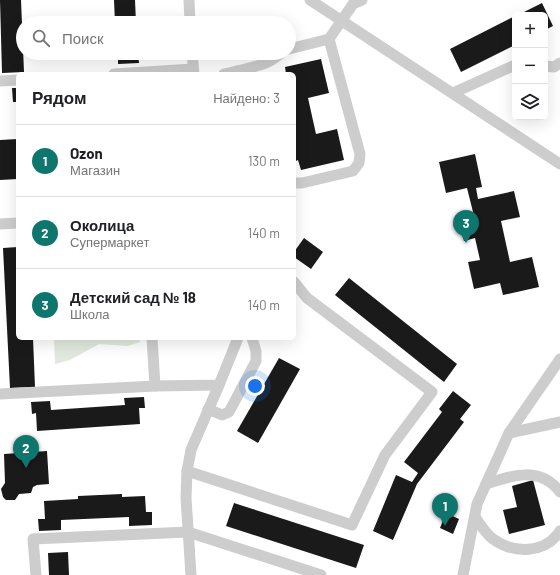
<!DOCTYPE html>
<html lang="ru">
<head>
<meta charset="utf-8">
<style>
  body { margin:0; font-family:Barlow,sans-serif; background:#f6f6f6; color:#202124 }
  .controls { position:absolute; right:12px; top:12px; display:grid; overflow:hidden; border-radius:6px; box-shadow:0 4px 16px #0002 }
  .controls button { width:36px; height:36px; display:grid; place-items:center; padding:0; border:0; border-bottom:1px solid #e0e0e0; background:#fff; color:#202124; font:20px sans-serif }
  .you { position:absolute; left:255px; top:386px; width:14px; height:14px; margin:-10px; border:3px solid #fff; border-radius:50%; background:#1a73e8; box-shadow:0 0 0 6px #1a73e833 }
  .badge { display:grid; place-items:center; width:26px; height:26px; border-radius:50%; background:#0f766e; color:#fff; font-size:13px; font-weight:700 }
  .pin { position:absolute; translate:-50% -33px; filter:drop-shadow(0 1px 2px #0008) }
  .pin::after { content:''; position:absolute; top:21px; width:14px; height:12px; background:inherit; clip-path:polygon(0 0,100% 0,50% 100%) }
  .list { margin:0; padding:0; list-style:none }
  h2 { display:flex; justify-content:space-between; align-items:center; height:52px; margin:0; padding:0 16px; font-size:17px }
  h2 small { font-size:13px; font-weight:400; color:#757577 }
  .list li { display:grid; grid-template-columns:26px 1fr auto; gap:12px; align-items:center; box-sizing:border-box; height:72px; padding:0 16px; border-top:1px solid #e0e0e0 }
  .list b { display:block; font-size:15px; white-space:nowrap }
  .list p { margin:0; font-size:13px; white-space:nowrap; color:#757577 }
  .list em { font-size:13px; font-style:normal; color:#757577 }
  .icon { flex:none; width:22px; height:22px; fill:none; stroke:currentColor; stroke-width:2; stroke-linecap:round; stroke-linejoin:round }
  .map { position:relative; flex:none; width:560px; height:575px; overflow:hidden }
  .search { position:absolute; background:#fff; box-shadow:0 4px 16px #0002; left:16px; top:16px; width:280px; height:44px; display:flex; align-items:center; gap:10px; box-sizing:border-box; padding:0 14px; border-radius:22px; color:#757577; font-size:15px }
  .panel { position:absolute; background:#fff; box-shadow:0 4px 16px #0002; left:16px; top:72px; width:280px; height:268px; border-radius:6px }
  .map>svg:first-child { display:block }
  .green { fill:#e1e8dd }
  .building { fill:#1a1a1a }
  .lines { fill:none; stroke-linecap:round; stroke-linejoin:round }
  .minor { stroke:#cdcdcd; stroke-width:11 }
</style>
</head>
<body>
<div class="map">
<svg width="560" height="575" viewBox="0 0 560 575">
  <rect width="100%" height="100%" fill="#fff"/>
  <path class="green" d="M54,338h85l1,4 -12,4 -29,-2 -29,16 -15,4z"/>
  <g class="building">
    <path d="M0,0h21l3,72 -22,1z"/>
    <path d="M114,0h21l1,23h-21z"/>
    <path d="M542,3l11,23 -8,4v-15h-27z"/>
    <path d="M515,16v29l-54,27 -11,-23z"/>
    <path d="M118,53h20l1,10 -21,1z"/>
    <path d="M321,59l8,34 -21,5 8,36 21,-5 7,31 -43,10 -3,-10 -4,2v-88h-8l-1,-7z"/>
    <path d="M12,88h6v14h-5z"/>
    <path d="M18,139v40l-18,1v-40z"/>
    <path d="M475,154l7,33 -6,1 2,11 36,-8 6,26 -19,4 9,41 22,-5 7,30 -36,8 -3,-12 -26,6 -6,-27 12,-2 -5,-22 -11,3 -6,-25 15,-4 -6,-24 -21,5 -7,-31z"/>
    <path d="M304,238l19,14 -12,17 -17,-12v-5z"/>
    <path d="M18,247v91h15l2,49 -25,1 -7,-140z"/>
    <path d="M349,278l108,86 -13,18 -109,-87z"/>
    <path d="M279,358l21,11 -42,74 -21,-12z"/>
    <path d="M453,391l18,14 -11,14 4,3 -47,62 -24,56 -20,-9 23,-56 16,7 6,-9 -14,-11 38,-50 -3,-3z"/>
    <path d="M144,397l1,11h-6l1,16 -103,7 -1,-18 -4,1 -1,-12 19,-1 1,9 74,-5 -1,-7z"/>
    <path d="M47,451l2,33 -12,1 -4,2 -2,6 -12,1 -4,6h-9l-3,-3 -2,-8 4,-6 -1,-29z"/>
    <path d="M533,480l12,45 -36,9 -6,-24 14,-3 -5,-21z"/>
    <path d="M122,494v3l23,-1 1,16h6v13l-23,1v-9l-68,3v10l-22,1 -1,-12h7l-1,-18 34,-2v-3z"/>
    <path d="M234,503l130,42 -8,23 -130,-42z"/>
    <path d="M446,513l13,6 -6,15 -13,-6z"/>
    <path d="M68,552l1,23h-20l-1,-22z"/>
  </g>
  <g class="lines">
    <g class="minor">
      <path d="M189,0l1,23"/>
      <path d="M310,0l250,164"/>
      <path d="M289,49l40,-10 24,-35 9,-4"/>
      <path d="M192,53l2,21"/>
      <path d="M545,66l9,1 6,-4"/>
      <path d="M114,74l79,-5"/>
      <path d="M224,74l13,-3"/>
      <path d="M238,74l-1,-3c19,-5 29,-5 44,-18"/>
      <path d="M0,81l18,-1"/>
      <path d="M453,93l62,-28"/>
      <path d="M294,183h8l51,-12 6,-8 1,-9 -31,-115"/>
      <path d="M0,224l18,-1"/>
      <path d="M152,338l3,48"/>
      <path d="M0,394l155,-8 64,-1 19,-47"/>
      <path d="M208,409l14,6 7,-3 27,-51v-10l-4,-13"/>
      <path d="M509,433l51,-11"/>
      <path d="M187,471l165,54 33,-70 47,-63 -125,-94 -13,-16"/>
      <path d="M486,484c27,-9 54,-18 74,8"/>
      <path d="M475,517c5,7 11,17 18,22 21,15 52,15 67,-8"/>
      <path d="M36,575l-3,-36 155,-7 133,43"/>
      <path d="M191,575l-5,-77 1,-27 4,-21 28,-65"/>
      <path d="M463,575l14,-71 32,-71 51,-74"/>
    </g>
  </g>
</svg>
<div class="controls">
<button>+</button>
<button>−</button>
<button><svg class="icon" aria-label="layers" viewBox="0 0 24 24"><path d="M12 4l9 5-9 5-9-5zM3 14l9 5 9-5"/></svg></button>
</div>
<div class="you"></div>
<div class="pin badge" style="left:445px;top:526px">1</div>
<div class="pin badge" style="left:26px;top:468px">2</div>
<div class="pin badge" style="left:466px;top:243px">3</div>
<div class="search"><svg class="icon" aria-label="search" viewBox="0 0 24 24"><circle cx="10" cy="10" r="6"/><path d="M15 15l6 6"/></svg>Поиск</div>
<section class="panel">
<h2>Рядом<small>Найдено: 3</small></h2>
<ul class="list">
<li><span class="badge">1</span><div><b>Ozon</b><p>Магазин</p></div><em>130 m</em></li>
<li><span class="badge">2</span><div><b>Околица</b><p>Супермаркет</p></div><em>140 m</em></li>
<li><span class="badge">3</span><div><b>Детский сад № 18</b><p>Школа</p></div><em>140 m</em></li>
</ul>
</section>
</div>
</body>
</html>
